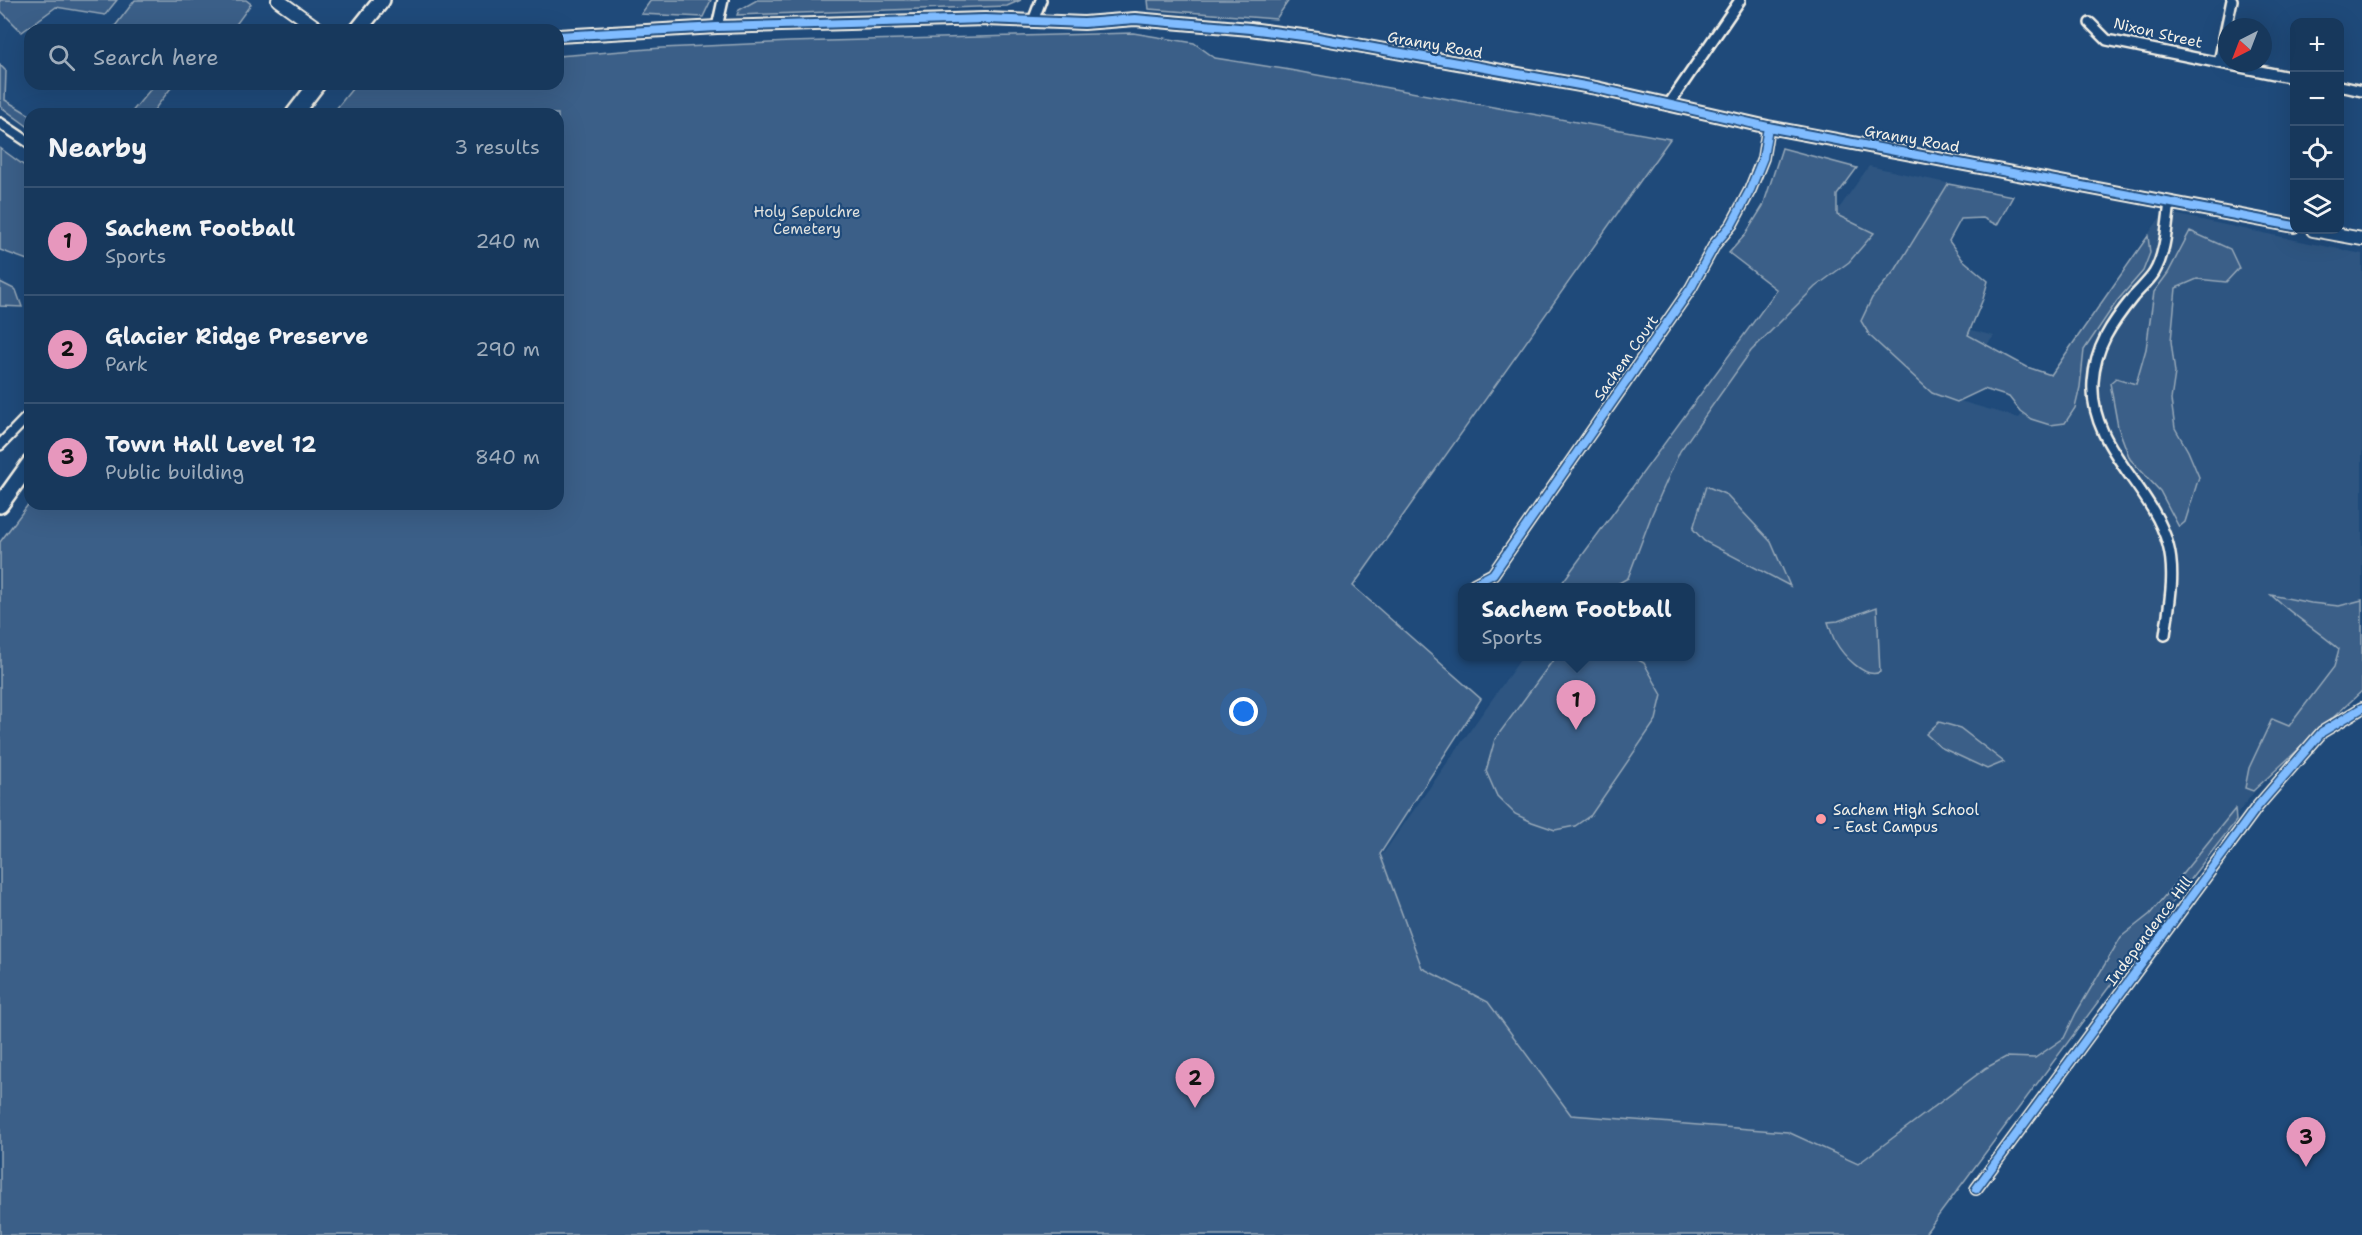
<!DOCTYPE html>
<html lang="en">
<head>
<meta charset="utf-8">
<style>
  body { margin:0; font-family:"Shantell Sans",sans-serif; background:#203f62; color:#f1f3f6 }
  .controls { position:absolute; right:18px; top:18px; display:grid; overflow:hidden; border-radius:12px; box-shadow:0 6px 24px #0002 }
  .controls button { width:54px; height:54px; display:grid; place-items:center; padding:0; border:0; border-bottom:2px solid #365272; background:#17385c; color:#f1f3f6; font:30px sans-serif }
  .compass { position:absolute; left:2218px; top:18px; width:54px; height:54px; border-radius:50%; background:#17385c; box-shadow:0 6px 24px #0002; rotate:222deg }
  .you { position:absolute; left:1244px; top:712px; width:21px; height:21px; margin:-15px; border:4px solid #fff; border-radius:50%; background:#1a73e8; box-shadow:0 0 0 9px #1a73e833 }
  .badge { display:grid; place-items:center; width:39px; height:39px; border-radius:50%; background:#e797bd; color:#111; font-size:20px; font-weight:700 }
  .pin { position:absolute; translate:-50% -50px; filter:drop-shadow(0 2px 3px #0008) }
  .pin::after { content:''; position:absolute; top:32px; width:21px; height:18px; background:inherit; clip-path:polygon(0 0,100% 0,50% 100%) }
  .popup { position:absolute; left:1458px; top:583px; width:237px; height:78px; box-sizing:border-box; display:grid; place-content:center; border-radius:12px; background:#17385c; filter:drop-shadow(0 2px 4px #0005); font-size:20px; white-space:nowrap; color:#9eacbb }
  .popup b { font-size:22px; color:#f1f3f6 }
  .popup::after { content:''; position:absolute; left:50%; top:100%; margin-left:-12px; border:12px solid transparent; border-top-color:#17385c }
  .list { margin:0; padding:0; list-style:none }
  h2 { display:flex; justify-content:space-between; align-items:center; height:78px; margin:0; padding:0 24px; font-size:26px }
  h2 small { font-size:20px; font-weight:400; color:#9eacbb }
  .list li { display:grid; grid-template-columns:39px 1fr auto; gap:18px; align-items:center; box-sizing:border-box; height:108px; padding:0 24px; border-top:2px solid #365272 }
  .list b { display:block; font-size:22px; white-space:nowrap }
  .list p { margin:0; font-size:20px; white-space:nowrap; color:#9eacbb }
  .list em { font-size:20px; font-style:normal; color:#9eacbb }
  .icon { flex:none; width:33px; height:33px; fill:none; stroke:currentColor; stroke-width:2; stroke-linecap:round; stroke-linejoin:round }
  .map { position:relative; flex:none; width:2362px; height:1235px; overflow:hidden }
  .search { position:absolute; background:#17385c; box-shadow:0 6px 24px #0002; left:24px; top:24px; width:540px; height:66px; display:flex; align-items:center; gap:15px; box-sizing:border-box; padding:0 21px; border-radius:18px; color:#9eacbb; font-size:22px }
  .panel { position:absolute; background:#17385c; box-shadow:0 6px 24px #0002; left:24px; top:108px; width:540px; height:402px; border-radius:18px }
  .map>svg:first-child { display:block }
  .built { fill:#2d5581 }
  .green { fill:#3a5f88; stroke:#97a8b8; stroke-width:1.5 }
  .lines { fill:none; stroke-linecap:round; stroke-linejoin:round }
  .minor-casing { stroke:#f4f1e8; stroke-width:14 }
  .tertiary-casing { stroke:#f4f1e8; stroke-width:16 }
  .primary-casing { stroke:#f4f1e8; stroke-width:20 }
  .minor { stroke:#1f4a7a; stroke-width:9 }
  .tertiary { stroke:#1f4a7a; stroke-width:12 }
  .primary { stroke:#1f4a7a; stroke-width:15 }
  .cycleway-casing { stroke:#1f4a7a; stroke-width:11 }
  .cycleway { stroke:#80bcff; stroke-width:8 }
  .poi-dot { fill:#ff9aa2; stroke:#1f4a7a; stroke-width:2 }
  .labels { text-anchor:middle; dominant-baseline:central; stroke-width:4.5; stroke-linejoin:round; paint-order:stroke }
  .street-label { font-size:15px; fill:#f4f1e8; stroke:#1f4a7a }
  .park-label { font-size:15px; fill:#e1e2de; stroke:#1f4a7a }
  .poi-label { font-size:15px; fill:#f4f1e8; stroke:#1f4a7a; text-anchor:start }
</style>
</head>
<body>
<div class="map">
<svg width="2362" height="1235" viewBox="0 0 2362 1235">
  <rect width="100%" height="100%" fill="#1f4a7a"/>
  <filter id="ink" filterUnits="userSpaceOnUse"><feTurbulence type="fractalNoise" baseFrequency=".0167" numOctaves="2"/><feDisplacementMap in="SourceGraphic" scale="12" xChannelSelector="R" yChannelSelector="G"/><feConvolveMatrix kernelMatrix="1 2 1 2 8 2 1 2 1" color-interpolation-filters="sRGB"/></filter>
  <g filter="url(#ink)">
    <path class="built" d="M1869,166l105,23 -81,120 101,27 -48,61 73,21 145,-206 198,42v395l-443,586h-323l-303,-254 229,-324 168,-1v-68l-119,-1z"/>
    <g class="green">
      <path d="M0,0h117l-12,15 -49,-8 -34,25 -22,-22z"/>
      <path d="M135,0h111l5,4 -19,26h-120z"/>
      <path d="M651,0h60l-8,17 -62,-3z"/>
      <path d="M757,0h264l-14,6 -270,9 2,-5z"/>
      <path d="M1148,0h141l-13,19 -127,-10z"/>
      <path d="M1133,33l61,10 21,15 69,11 386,70 -317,447 128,113 -101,155 42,114 66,34 83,113 217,17 70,32 128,-96 20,-11 29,1 29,-20 12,-25 45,-76 29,-23 85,-105 1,12 -56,71 -256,343h-1924v-693l30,-40 528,2v-390h-226l24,-30h202v-28l104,-8 128,-6z"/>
      <path d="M0,65l6,6 -1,29 25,15v13l-30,-22z"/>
      <path d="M155,84h19l-23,30h-21z"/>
      <path d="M0,148l30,22v91l-30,-11z"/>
      <path d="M1782,148l75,20 -20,27v20l37,18 -25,29 -34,25 -64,64 -71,100 -28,63 -24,64 -16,9h-53l218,-297 -48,-37 16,-18 18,-29z"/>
      <path d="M1948,184l65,12 -16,29 -14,-7 -22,1 -12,22 13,18 26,22 -5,18 -15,36 59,32 24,8 97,-139 2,17 -7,18 -26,30 -33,49 -4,37 -5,21 -10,15 -15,2 -19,-6 -11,-8 -11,-14 -25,-8 -27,13 -25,-9 -62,-57 -9,-15 11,-23 24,-29z"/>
      <path d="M2190,231l40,18 9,19 -13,14 -29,-3 -21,9 -5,53 4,32 -4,27 4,28 13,23 11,26 -14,45 -6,5 -19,-36 -30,-32 -12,-32 -8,-44 6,-5 20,6 10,-35 8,-57 14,-19z"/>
      <path d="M0,282l16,8 6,17 -22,-1z"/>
      <path d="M1706,486l21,9 44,47 19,44 -86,-45 -11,-12z"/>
      <path d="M2271,595l40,8 28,3 23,-6v91l-109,100 -8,-3 4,-20 23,-49 17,7 45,-59 5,-18c-22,-19 -47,-34 -68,-54z"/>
      <path d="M1877,607l3,65c-15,8 -38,-18 -45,-31 -3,-6 -5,-13 -7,-19l10,-1z"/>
      <path d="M1556,656l77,1 11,6 18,32 -6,25 -65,95 -16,11 -20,4 -23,-8 -17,-8 -18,-18 -11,-25 9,-32z"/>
      <path d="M1939,722l21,6 44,34 -17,7 -47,-22 -14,-13z"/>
    </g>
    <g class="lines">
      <defs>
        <g id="minor">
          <path d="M1033,21l8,-21"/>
          <path d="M2090,23l17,17 187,38"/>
          <path d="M717,27l6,-27"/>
          <path d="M2219,62l13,-62"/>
          <path d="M2340,86l22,5"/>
          <path d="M1669,104l71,-104"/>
          <path d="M0,123l30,20"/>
          <path d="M0,445l30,-31"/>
          <path d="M1474,584l19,-10 198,-286 24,-44 17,-20 18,-34 13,-32 5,-31"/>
          <path d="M2165,635c4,-29 11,-61 3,-90 -16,-60 -79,-97 -75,-163 2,-35 19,-59 40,-85 7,-8 16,-16 21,-24 12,-20 13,-49 16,-71"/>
          <path d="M1976,1189l281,-382 65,-75 40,-24"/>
        </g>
        <g id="tertiary">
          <path d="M278,0l42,30"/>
          <path d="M558,36l159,-9 268,-8 99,4 51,-4 115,10 68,9 278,50 172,39 526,99"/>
          <path d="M2313,230l49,9"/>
        </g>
        <g id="primary">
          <path d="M358,30l24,-30"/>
          <path d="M294,114l23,-30"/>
          <path d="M0,505l30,-42"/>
        </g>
      </defs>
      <use href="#minor" class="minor-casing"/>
      <use href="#tertiary" class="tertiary-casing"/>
      <use href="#primary" class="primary-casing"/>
      <use href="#minor" class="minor"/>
      <use href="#tertiary" class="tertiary"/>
      <use href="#primary" class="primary"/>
      <defs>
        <g id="cycleway">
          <path d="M558,36l159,-9 268,-8 99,4 51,-4 115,10 68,9 278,50 172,39 526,99"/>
          <path d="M1474,584l19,-10 198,-286 24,-44 17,-20 18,-34 13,-32 5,-31"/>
          <path d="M1976,1189l281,-382 65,-75 40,-24"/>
        </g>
      </defs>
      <use href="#cycleway" class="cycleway-casing"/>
      <use href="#cycleway" class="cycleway"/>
    </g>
  </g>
  <circle class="poi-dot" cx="1821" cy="819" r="6"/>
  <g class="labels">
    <g class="street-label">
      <text transform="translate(2158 33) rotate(13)">Nixon Street</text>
      <text transform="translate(1435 45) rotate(10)">Granny Road</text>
      <text transform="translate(1912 139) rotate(10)">Granny Road</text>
      <text transform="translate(1626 358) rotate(-55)">Sachem Court</text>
      <text transform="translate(2149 931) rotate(-53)">Independence Hill</text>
    </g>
    <g class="park-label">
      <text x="807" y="212">Holy Sepulchre<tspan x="807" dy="17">Cemetery</tspan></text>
    </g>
    <g class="poi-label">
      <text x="1833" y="810">Sachem High School<tspan x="1833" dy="17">- East Campus</tspan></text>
    </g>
  </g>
</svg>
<div class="controls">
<button>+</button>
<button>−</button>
<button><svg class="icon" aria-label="locate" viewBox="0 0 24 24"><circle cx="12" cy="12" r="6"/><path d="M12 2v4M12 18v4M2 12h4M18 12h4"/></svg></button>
<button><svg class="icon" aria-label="layers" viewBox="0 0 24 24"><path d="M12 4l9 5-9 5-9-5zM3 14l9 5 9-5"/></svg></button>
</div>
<svg class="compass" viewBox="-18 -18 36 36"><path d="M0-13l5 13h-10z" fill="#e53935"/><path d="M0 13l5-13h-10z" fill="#9eacbb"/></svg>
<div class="you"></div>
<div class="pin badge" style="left:1576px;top:730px">1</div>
<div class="popup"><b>Sachem Football</b>Sports</div>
<div class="pin badge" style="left:1195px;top:1108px">2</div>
<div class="pin badge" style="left:2306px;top:1167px">3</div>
<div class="search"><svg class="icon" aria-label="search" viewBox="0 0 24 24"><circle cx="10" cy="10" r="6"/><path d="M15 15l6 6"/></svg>Search here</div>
<section class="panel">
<h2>Nearby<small>3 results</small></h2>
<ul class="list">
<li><span class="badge">1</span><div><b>Sachem Football</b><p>Sports</p></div><em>240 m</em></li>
<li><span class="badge">2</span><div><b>Glacier Ridge Preserve</b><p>Park</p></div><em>290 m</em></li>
<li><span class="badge">3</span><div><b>Town Hall Level 12</b><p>Public building</p></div><em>840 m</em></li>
</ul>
</section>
</div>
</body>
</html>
